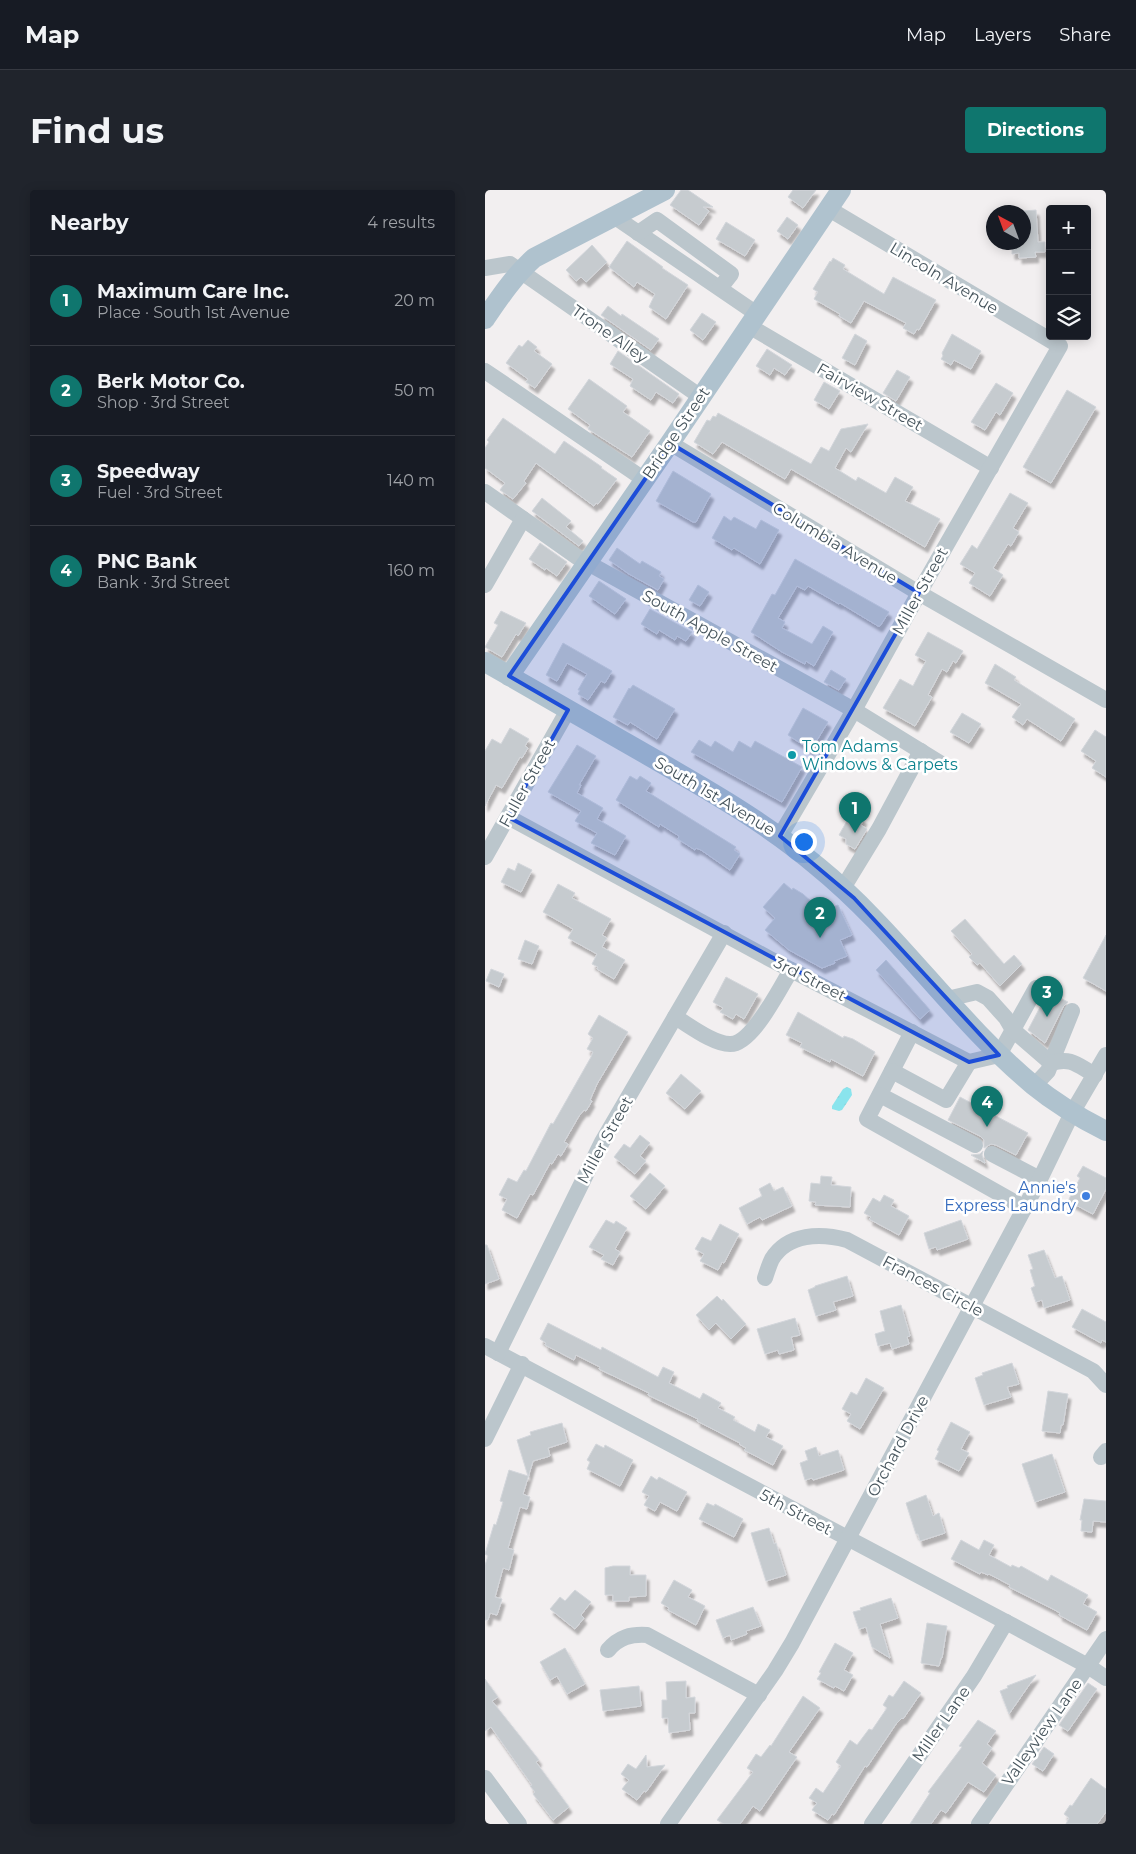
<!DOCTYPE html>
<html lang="en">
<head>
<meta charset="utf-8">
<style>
  body { margin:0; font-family:Montserrat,sans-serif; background:#20242c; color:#f1f3f6 }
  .controls { position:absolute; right:15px; top:15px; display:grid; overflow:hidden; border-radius:5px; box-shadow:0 2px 12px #0003 }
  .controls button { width:45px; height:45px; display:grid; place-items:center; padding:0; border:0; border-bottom:1px solid #363941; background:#171b24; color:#f1f3f6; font:25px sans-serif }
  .compass { position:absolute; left:501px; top:15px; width:45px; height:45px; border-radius:50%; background:#171b24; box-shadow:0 2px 12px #0003; rotate:319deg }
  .you { position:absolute; left:318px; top:651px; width:18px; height:18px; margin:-12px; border:4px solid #fff; border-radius:50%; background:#1a73e8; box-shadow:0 0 0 8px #1a73e833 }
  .badge { display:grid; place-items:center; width:32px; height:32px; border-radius:50%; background:#0f766e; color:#fff; font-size:16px; font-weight:700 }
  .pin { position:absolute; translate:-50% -41px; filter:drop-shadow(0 1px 2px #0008) }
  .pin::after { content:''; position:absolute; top:26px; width:18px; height:15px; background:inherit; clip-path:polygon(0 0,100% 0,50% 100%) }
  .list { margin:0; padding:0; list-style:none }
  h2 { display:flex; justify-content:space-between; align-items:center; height:65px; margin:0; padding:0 20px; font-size:21px }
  h2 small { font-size:16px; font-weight:400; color:#9ea1a6 }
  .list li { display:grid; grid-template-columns:32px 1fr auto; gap:15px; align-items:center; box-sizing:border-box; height:90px; padding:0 20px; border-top:1px solid #363941 }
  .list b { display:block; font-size:19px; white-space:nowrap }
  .list p { margin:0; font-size:16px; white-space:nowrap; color:#9ea1a6 }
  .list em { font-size:16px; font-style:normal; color:#9ea1a6 }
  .icon { flex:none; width:28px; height:28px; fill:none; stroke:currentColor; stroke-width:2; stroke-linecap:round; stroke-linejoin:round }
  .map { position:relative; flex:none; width:621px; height:1634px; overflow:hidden; border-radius:5px }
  header { display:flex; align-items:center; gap:30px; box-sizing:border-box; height:70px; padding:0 25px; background:#171b24; border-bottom:1px solid #363941 }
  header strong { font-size:24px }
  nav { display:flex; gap:28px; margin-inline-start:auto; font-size:18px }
  .intro { display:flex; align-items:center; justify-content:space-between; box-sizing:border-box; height:120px; padding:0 30px }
  h1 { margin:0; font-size:35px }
  .button { padding:12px 22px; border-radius:5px; background:#0f766e; color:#fff; font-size:18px; font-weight:700 }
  main { display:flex; gap:30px; padding:0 30px }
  aside { flex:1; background:#171b24; border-radius:5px; box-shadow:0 2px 12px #0003 }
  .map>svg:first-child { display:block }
  .water { fill:url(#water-ripples) }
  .building { fill:#c6cbcf; stroke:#d3d6db; filter:url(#shadow) }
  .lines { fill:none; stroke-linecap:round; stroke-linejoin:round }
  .minor { stroke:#bbc6cc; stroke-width:16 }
  .major { stroke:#afc2ce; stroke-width:20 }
  .marked { fill:#1d4ed8; fill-opacity:0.2; stroke:#1d4ed8; stroke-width:4; stroke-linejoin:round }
  .culture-dot { fill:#0f9aa8; stroke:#fff; stroke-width:2 }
  .shop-dot { fill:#3f7fe0; stroke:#fff; stroke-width:2 }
  .labels { text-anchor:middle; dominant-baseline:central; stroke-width:5; stroke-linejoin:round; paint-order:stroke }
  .street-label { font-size:16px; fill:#47555d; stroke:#fff }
  .culture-label { font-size:16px; fill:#0d838f; stroke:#fff; text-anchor:start }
  .shop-label { font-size:16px; fill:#366cbe; stroke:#fff; text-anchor:end }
</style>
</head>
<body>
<header>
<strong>Map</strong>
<nav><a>Map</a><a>Layers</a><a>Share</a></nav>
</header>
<div class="intro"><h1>Find us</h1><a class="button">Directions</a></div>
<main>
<aside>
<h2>Nearby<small>4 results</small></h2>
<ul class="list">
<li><span class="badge">1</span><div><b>Maximum Care Inc.</b><p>Place · South 1st Avenue</p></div><em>20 m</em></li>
<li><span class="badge">2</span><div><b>Berk Motor Co.</b><p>Shop · 3rd Street</p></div><em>50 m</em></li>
<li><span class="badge">3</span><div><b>Speedway</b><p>Fuel · 3rd Street</p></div><em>140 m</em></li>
<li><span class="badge">4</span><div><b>PNC Bank</b><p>Bank · 3rd Street</p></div><em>160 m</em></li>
</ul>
</aside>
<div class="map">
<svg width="621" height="1634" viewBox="0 0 621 1634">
  <defs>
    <pattern id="water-ripples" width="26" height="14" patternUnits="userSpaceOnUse" patternTransform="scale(1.25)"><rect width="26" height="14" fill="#8ae4ed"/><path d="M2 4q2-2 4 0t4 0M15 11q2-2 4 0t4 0" fill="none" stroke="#73bcc3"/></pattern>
    <filter id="shadow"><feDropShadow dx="3" dy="5.5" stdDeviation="1" flood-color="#0004"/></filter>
  </defs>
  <rect width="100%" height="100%" fill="#f2eff0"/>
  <path class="water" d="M362,897l4,2 1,6 -10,15 -3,1 -7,-2v-3l11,-17z"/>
  <g class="building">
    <path d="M196,0h7l25,17h-10l6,4 -10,14 -29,-20z"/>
    <path d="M308,0h23l-13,18 -15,-11z"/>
    <path d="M551,20l2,32h7v10h-10l1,5 -17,1v-5l-7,1v-12h11v-31z"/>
    <path d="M302,27l11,8 -10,14 -11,-8z"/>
    <path d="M241,32l29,18 -10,16 -29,-17z"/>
    <path d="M142,51l36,26 -1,1 26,17 -22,34 -17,-12 6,-13 -18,-12 -3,5 -25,-20z"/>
    <path d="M107,55l15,17 -21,20 -5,-5 -5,4 -10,-11z"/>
    <path d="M348,68l12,7 -2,4 41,25 9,-17 43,23 -17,30 -2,-1 -3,5 -11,-6 3,-5 -42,-22 -13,22 -12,-7 1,-2 -26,-15 4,-7 -5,-3 17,-28 1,1z"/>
    <path d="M123,116l13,10 1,-2 37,25 -8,11 -50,-35z"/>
    <path d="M217,123l14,9 -13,18 -13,-10z"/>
    <path d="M370,144l12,7 -12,24 -13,-7z"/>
    <path d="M467,144l29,17 -10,18 -17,-9 -3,5 -10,-6 2,-3 -1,-3z"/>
    <path d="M43,150l9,7 -3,4 18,13 -17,24 -9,-6 2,-3 -22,-16 13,-18 3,2z"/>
    <path d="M282,159l25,16 -7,10 -11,-7 -4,7 -14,-9z"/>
    <path d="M133,161l61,43 -6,9 -17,-11 -5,8 -21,-14 3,-7 -23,-15z"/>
    <path d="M412,180l13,7 -14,24 -13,-8z"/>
    <path d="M104,189l38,27 -4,6 27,19 -18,26 -44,-28 2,-4 -22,-16z"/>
    <path d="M339,192l16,9 -11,18 -15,-9z"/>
    <path d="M511,193l17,10 -13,22 -4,-3 -11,18 -14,-8z"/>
    <path d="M582,200l29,17 -45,76 -28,-16z"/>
    <path d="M233,223l93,51 10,-17 8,4 12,-22 27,-5 -17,28 -5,-4 -11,20 21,13 2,-4 28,16 9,-16 18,10 -8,14 35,18 -15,28 -134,-78 -6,10 -63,-37 -9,12 -19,-12 13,-22 3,1 3,-5 3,1z"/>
    <path d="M18,228l52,36 9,-13 38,26 -1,1 16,11 -19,25 -2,-1 -2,3 -58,-43 -12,18 2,2 -13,16 -13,-9 5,-7 -20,-15v-20l4,-6 -2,-2z"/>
    <path d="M188,281l38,23 -15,28h-3l-37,-21z"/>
    <path d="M525,303l18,10 -15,25 6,4 -8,14 -3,-2 -15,24 10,7 -13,21 -21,-13 6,-10 -15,-9 12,-19 5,4z"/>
    <path d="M57,308l29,23 -5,6 17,14 -4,5 -47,-35z"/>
    <path d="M239,326l7,5 3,-4 22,12 5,-9 18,10 -19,34 -26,-16 -2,2 -20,-12z"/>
    <path d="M55,353l27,19 -10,14 -11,-8 -1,2 -16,-11z"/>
    <path d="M132,358l23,16 2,-3 19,11 -2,4 5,3 -6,11 -29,-16 -20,-14z"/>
    <path d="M310,369l94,53 -9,14h-2l-38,-23 -1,1 -31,-18 -3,4 -8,-4 -19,32 7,4 -3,6 30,16 11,-18 10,6 -19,34 -8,-5 -1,3 -23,-12 -31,-20 21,-38 3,1z"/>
    <path d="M114,391l27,18 -11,15 -26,-18z"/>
    <path d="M213,395l11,7 -9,14 -11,-6z"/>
    <path d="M165,419l42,23 -6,9 -9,-5 -2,4 -16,-10 -2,4 -16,-10z"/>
    <path d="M16,421l25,12 -8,13 -2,-2 -14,23 -17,-10 13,-22 -4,-2z"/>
    <path d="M443,442l35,19 -7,12 -3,-2 -6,11 -5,-3 -14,26 4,2 -17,29 -32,-18 17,-29 13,7 13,-25 -11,-6z"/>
    <path d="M78,453l49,28 -7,12 -4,-2 -13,19 -10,-6 2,-4h-2l9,-16 -20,-11 -10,18 -11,-6z"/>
    <path d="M510,474l21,13 -2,3 61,39 -14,22 -34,-22 -4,6 -11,-8 9,-13 -36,-21z"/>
    <path d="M346,480l15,9 -7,11 -15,-8z"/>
    <path d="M148,495l42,24 -18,30 -27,-17 -2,3 -15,-8 16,-29 1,1z"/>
    <path d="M318,518l25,14 -17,28 -23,-15z"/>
    <path d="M477,523l19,11 -12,19 -19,-11z"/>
    <path d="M25,538l19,11 -4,7 3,2 -6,10 -2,-1 -18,31 -6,-3 -11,21v-55l7,-12 9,5z"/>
    <path d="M610,540l11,7v40l-14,-9 4,-7 -15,-10z"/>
    <path d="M214,550l12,7 4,-6 18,11 6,-11 12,7 4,-7 47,26 -20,35 -91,-50z"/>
    <path d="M92,555l19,11 -17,29h2l-4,8 26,15 -6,11 29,17 -11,19 -24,-12 6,-10 -22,-12 6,-10 -33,-19z"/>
    <path d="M145,586l7,4 3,-4 11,7 -5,8 90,56 -2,3 6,4 -10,16 -29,-20 -5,-2 -1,2 -17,-11 1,-3 -19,-12 -1,3 -43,-27z"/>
    <path d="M367,622l12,7 -3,6 6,4 -12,20 -9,-5v-5l-7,-4z"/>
    <path d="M33,673l14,7 -11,22 -20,-10 7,-14 7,3z"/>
    <path d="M299,693l8,7 1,-2 10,6 19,17 16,-6 14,30 -12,5 7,16 -13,5 1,2 -13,5 -33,-18 -24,-20 10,-12 -12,-11z"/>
    <path d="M73,694l17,9 -3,5 39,21 -9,16 5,3 -5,9 23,13 -11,19 -17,-10 1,-2 -6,-3 5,-10 -29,-16 5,-9 -30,-17z"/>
    <path d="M480,729l39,45 10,-9 8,9 -22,22 -20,-23 -3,2 -8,-8 3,-3 -21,-23z"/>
    <path d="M621,745v56l-23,-13z"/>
    <path d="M40,750l14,6 -7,18 -14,-5z"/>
    <path d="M401,770l44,50 -10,9 -44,-49z"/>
    <path d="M6,779l13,5 -5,13 -13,-6z"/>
    <path d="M241,787l32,17 -14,25 -8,-5 -3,5 -13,-7 3,-4 -10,-6z"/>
    <path d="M563,802l20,10 -5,5 -18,36 -17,-13z"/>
    <path d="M313,822l45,26 1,-2 9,3 22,13 -12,24 -32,-17 -1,3 -30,-15 2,-4 -16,-8z"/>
    <path d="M114,825l29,17 -31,52 -7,16 2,1 -6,10 -2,-1 -5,6 -15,26 4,2 -7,12 -3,-2 -6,10 -2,-1 -17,32 -3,-1 -13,24 -15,-8 5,-11 -8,-4 9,-17 9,4 7,-12 2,1 25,-48 2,1 38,-67 2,-5 -6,-3 6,-11 -5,-4z"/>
    <path d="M196,884l20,17 -16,18 -19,-16z"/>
    <path d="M475,907l68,36 -12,22 -20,-10 -5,-1 -7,4v-8l-4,-4 -32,-16z"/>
    <path d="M155,945l10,8 -10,13 6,5 -11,13 -21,-17 10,-13 6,4z"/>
    <path d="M498,961l-1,4 3,8 -14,-8 9,-1z"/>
    <path d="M598,976l23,12v11l-13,25 -25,-13 12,-23 -3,-2z"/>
    <path d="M165,983l15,13 -19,23 -16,-13z"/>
    <path d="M336,986l11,1 -1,8 20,2 -1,20 -35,-2 1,-3 -7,-1 2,-18 9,1z"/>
    <path d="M285,993l4,8 9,-4 9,19 -30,14 -2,-3 -13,7 -8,-16 23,-12 -3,-7z"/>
    <path d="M399,1005l10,5 -3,6 18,10 -10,19 -30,-16 2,-2 -7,-4 9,-15 7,4z"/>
    <path d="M121,1030l8,4 2,-3 11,7 -12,21 5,3 -7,13 -12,-6 3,-4 -15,-8z"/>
    <path d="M476,1030l7,19 -31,11 -1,-3 -7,2 -5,-16z"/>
    <path d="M235,1034l19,10 -15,29 -2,-1 -4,8 -18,-9 4,-7 -9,-5 7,-12 9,4z"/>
    <path d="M0,1055h2l12,34 -14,5z"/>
    <path d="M559,1060l11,28 7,-2 8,24 -26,8 -2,-8 -6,2 -5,-14 4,-2 -5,-16 3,-1 -5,-14z"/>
    <path d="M362,1086l6,20 -20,6 3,8 -20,6 -8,-26 7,-3v-1z"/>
    <path d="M232,1106l5,5 1,-2 23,25 -15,15 -15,-16 -7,7 -13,-15z"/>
    <path d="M416,1115l9,31 -3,1 2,7 -17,5 -2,-6 -12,3 -3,-12 10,-3 -5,-20z"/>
    <path d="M597,1119l24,13v20l-4,-2 -1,3 -29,-16z"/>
    <path d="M310,1128l5,17 -9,2 3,13 -15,4 -1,-4 -13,4 -8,-25z"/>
    <path d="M63,1133l53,27 1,-3 56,30 5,-10 11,5 -5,11 31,16 3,-6 18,10 -3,5 17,9 -2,3 22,12 3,-8 12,6 -4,7 17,9 -10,19 -29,-15 2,-2 -7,-4 1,-1 -43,-22 1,-2 -50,-24 1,-2 -50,-24 1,-2 -24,-12 -2,5 -29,-15 1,-2 -6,-4z"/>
    <path d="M527,1173l7,21 -12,3 4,10 -27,8 -9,-27 8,-3 -1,-2z"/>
    <path d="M381,1188l18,10 -24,41 -13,-8 4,-7 -9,-5 9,-17 6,3z"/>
    <path d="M563,1201l20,3 -5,31h-2l-1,8 -18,-2z"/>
    <path d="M466,1232l19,10 -9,17 8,4 -10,18 -24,-12 4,-8 -2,-1z"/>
    <path d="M77,1233l5,19 -19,6 2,8 -17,5 -10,33 7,3 -3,12 -7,-2 -12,41 6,2 -5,20 -6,-2 -8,29 7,2 -5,16 -7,-2 -2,7h-3v-55l3,-9 -3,-2 9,-30 2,1 7,-23 -3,-1 9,-31 19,6 -11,-36 14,-5 -1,-3z"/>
    <path d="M111,1254l8,4 1,-3 28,15 -13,26 -33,-17 3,-7 -3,-2z"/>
    <path d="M331,1257l3,9 19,-6 6,20 -31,10 -1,-2 -7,2 -5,-17 8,-3 -3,-9z"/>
    <path d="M567,1264l13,38 -30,10 -13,-38z"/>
    <path d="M166,1286l6,4 2,-3 28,15 -10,19 -17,-9 -5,9 -11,-6 5,-9 -7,-4z"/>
    <path d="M441,1305l7,21 6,-3 6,20 -25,8 -2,-7h-2l-10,-31z"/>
    <path d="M599,1309l22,2v21l-13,-1 -1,11 -11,-1 1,-11h-2z"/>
    <path d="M222,1313l7,3 1,-2 28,15 -9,18 -35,-18z"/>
    <path d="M284,1338l5,16 2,-1 10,32 -20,6 -15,-48z"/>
    <path d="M476,1350l18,10 5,-10 10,5 -5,10 22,12 1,-2 7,3 2,-2 27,15 3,-6 37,20 -5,9 14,8 -10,18 -28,-15 1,-2 -7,-4 -44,-22 1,-2 -21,-11 -1,1 -7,-3 -1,2 -29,-15z"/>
    <path d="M128,1376h17v9h16v21l-17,1v4h-16v-6h-8v-27z"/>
    <path d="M189,1390l18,10 -4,7 17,9 -9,19 -28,-15 1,-2 -8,-5z"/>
    <path d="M90,1400l16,12 -10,13 3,3 -9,11 -25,-20 10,-12 5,4z"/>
    <path d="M406,1408l7,20 -18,6 10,34 -18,-11 -6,-20 -7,2 -6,-17 8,-2 -1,-2z"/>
    <path d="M268,1417l8,19 -15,5 1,3 -16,6 -1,-5 -7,3 -7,-18z"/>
    <path d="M442,1433l20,3 -5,32h-1l-2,8 -18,-3z"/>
    <path d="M350,1453l18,10 -9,17 9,5 -9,16 -9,-5 -1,2 -17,-9 4,-6 -2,-1z"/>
    <path d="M80,1458l20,36 -18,10 -10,-18 -7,4 -10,-18z"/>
    <path d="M551,1485l-27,39 -9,-23 8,-3 -1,-2z"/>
    <path d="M0,1489l13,18 -6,4 47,59 -3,2 33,45 -16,13 -20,-26 2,-2 -5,-6 2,-1 -41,-58 -6,4z"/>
    <path d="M201,1491v17l9,-1v16h-6l1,17 -21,3 -1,-15h-6v-18h5l-1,-18z"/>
    <path d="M419,1491l17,12 -18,26 -1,-1 -6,6 -29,43 -2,-1 -31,49 -2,-1 -4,6 -16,-10 5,-7 -8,-5 7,-10 7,5 18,-27 -5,-4 14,-22 7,5 12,-16 3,1 15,-22 -4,-3 6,-10 4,2z"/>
    <path d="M603,1493l9,6 -29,42 -9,-6z"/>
    <path d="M154,1496l2,20 -38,5 -3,-21z"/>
    <path d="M318,1506l17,12 -31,44 8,5 -37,54 -7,-5 -13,18h-16l-7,-4 36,-48 -6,-4 9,-14 5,3 9,-12 1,1z"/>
    <path d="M493,1530l18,11 -9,13 5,4 -10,15 14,12 -12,17 -16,-10 -22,31 -5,-3 -10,14h-21l20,-31 -2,-1 34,-45 -3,-1z"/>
    <path d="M559,1557l10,7 -11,17 -11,-7z"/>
    <path d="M161,1565l1,12 18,-2 -19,27 -2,-1 -7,9 -15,-11 7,-9 -8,-6 7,-10 8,5z"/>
    <path d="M606,1588l15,11v23l-9,12h-31l3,-6 -5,-4 6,-9 2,1z"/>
  </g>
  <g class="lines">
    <g class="minor">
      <path d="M130,27l142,97"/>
      <path d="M153,43l19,-13 74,54 -11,14"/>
      <path d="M0,78l25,-4 191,133"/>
      <path d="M264,136l242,142"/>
      <path d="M0,181l160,109"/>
      <path d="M185,253l249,150 187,107"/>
      <path d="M0,302l92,65 277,153 86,53"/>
      <path d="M0,395l38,-66"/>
      <path d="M23,627l262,142 199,103 30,-7 37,-67"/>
      <path d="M295,646l74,-126 65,-117 141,-247 -231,-137"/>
      <path d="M0,667l83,-147"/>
      <path d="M358,698l36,-59 42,-78"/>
      <path d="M462,809l30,-7 11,6 18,20 7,12 38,33 -3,8 -14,15"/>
      <path d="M190,827c14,8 38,27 55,27 22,1 50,-56 61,-74"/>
      <path d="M427,842l-45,87 158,89"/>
      <path d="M566,873l21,-52"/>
      <path d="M566,873c21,-6 26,2 44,12"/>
      <path d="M407,881l54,29 23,-38"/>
      <path d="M395,905l95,50"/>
      <path d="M507,964l48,25"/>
      <path d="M280,1088c2,-6 4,-13 7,-19 16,-26 49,-26 75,-19l246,131 13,14"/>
      <path d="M0,1156l521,276 82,44 18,12"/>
      <path d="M13,1163l104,-211 122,-209"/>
      <path d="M0,1249l37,-75"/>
      <path d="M616,1267l5,-6"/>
      <path d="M123,1460c11,-13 23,-16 39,-15l112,60"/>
      <path d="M0,1588l34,46"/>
      <path d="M183,1634l107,-153 17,-28 248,-464 32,-66 34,-58"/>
      <path d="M387,1634l102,-148 32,-54"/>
      <path d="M494,1634l127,-185"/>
    </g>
    <g class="major">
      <path d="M0,129c15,-22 29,-43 49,-61l131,-68"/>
      <path d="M0,472c55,31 109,63 164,94 59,34 116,66 168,110 80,65 137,153 216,219 22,18 47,33 73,46"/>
      <path d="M24,486l161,-233 171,-253"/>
    </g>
  </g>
  <path class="marked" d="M185,253l249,150 -139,243 74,62 145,157 -30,7 -461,-245 60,-107 -59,-34z"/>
  <circle class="culture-dot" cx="307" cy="565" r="5"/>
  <circle class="shop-dot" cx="601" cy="1006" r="5"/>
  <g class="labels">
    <g class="street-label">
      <text transform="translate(459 88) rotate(31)">Lincoln Avenue</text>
      <text transform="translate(125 144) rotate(35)">Trone Alley</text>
      <text transform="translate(385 207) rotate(30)">Fairview Street</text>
      <text transform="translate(191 243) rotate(-56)">Bridge Street</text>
      <text transform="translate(350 353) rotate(31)">Columbia Avenue</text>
      <text transform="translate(435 401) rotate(-61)">Miller Street</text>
      <text transform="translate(225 441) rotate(29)">South Apple Street</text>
      <text transform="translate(42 593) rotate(-61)">Fuller Street</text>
      <text transform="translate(230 606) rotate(31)">South 1st Avenue</text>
      <text transform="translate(325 789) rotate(27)">3rd Street</text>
      <text transform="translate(120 950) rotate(-61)">Miller Street</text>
      <text transform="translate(448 1096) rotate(28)">Frances Circle</text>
      <text transform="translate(413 1256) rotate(-62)">Orchard Drive</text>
      <text transform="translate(311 1322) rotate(28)">5th Street</text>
      <text transform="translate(456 1534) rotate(-55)">Miller Lane</text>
      <text transform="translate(557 1542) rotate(-55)">Valleyview Lane</text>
    </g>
    <g class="culture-label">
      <text x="317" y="556">Tom Adams<tspan x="317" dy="18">Windows &amp; Carpets</tspan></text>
    </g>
    <g class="shop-label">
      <text x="591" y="997">Annie's<tspan x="591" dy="18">Express Laundry</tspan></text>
    </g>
  </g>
</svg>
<div class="controls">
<button>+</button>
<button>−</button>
<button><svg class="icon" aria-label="layers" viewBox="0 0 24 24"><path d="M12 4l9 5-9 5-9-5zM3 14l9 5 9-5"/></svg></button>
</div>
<svg class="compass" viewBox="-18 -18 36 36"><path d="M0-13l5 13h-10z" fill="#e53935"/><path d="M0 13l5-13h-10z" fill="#9ea1a6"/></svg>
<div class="you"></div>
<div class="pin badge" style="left:370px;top:643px">1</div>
<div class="pin badge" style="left:335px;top:748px">2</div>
<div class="pin badge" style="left:562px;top:827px">3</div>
<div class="pin badge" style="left:502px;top:937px">4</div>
</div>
</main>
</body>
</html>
